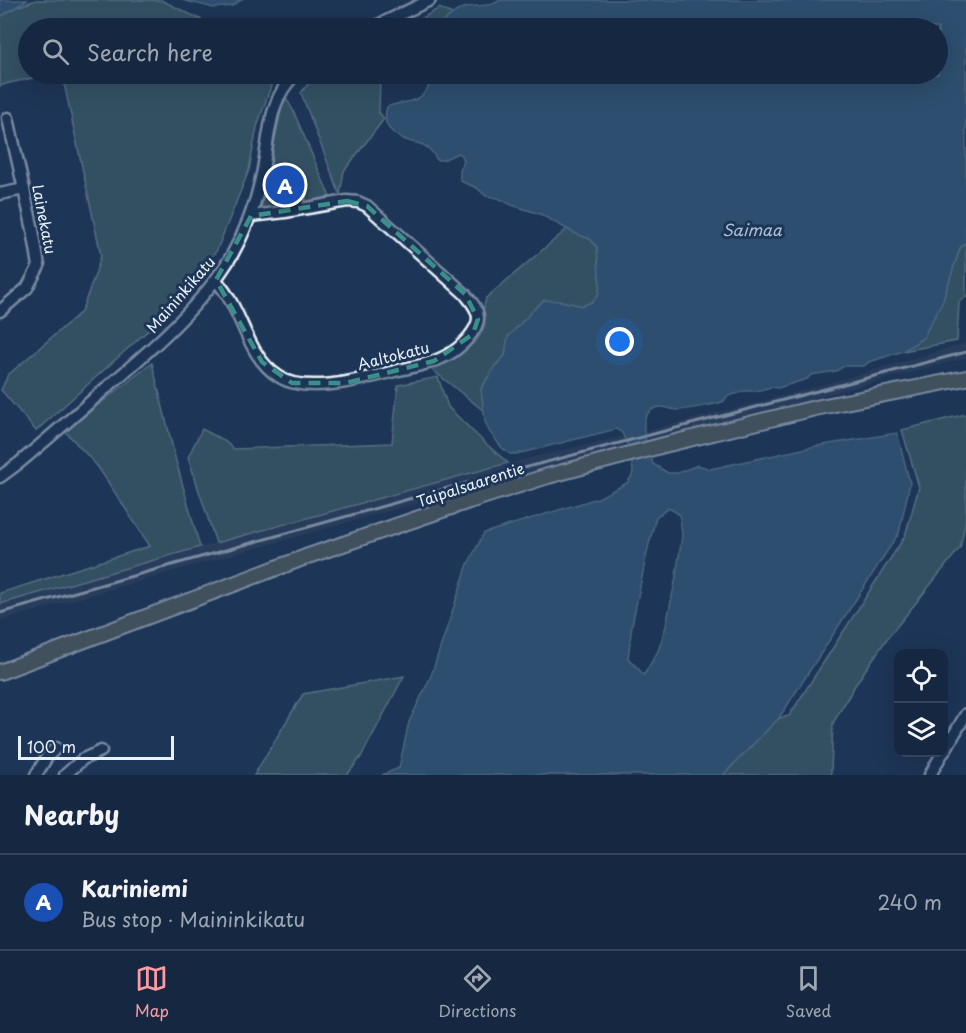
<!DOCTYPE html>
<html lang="en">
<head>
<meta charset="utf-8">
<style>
  body { margin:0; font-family:"Playpen Sans",sans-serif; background:#1f3048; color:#f1f3f6 }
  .controls { position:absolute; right:18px; bottom:18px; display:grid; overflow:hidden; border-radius:12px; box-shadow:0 6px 24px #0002 }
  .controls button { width:54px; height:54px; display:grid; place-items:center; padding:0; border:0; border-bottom:2px solid #35445a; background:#162841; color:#f1f3f6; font:30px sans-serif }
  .scale { position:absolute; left:18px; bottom:15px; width:156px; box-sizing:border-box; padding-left:6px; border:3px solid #e8f1f8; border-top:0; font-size:16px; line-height:21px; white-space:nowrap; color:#e8f1f8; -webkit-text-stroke:4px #1d3557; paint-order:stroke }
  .you { position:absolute; left:620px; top:342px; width:21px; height:21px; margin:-15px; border:4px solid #fff; border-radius:50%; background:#1a73e8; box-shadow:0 0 0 9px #1a73e833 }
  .badge { display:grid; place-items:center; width:39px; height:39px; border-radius:50%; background:#ff9aa2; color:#fff; font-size:20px; font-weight:700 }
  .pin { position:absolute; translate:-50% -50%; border:3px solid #fff; box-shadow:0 2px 6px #0006 }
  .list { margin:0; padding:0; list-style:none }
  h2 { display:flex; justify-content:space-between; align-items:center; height:78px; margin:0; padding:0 24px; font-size:26px }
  h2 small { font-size:20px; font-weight:400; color:#9ea6b1 }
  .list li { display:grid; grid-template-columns:39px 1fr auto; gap:18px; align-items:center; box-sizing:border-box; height:96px; padding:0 24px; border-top:2px solid #35445a }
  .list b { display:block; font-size:22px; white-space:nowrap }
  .list p { margin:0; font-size:20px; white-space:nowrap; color:#9ea6b1 }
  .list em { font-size:20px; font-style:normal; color:#9ea6b1 }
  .icon { flex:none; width:33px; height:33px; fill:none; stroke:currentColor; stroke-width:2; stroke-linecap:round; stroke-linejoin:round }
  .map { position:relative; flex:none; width:966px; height:775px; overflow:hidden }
  .search { position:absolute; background:#162841; box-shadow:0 6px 24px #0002; left:18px; right:18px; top:18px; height:66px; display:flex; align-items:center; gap:15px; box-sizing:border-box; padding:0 21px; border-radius:33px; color:#9ea6b1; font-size:22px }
  .sheet { height:174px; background:#162841 }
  nav { display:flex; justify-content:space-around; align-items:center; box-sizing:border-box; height:84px; border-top:2px solid #35445a; background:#162841; font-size:16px; color:#9ea6b1 }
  nav a { display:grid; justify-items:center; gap:3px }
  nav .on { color:#ff9aa2 }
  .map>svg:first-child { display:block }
  .built { fill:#344460 }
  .green { fill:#4f7171; stroke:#9cb1b4; stroke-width:1.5 }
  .water { fill:#426d89; stroke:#84a2b5; stroke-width:1.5; fill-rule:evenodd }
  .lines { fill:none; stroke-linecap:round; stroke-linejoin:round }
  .minor-casing { stroke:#e8f1f8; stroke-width:15 }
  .major-casing { stroke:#e8f1f8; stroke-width:18 }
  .minor { stroke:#1d3557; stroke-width:10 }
  .major { stroke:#6b7165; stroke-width:14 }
  .rail { stroke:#e8f1f8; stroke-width:3 }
  .marked { fill:none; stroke:#3a8f8a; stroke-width:4.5; stroke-dasharray:12 8; stroke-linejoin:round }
  .labels { text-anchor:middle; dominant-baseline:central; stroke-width:6; stroke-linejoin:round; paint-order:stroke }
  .street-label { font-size:15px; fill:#e8f1f8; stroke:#1d3557 }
  .water-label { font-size:16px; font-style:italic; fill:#aec3d1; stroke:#1d3557 }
</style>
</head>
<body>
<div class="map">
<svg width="966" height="775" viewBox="0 0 966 775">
  <rect width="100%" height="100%" fill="#1d3557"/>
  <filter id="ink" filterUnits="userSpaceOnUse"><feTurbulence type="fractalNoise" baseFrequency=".0167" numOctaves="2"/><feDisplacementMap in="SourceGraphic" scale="12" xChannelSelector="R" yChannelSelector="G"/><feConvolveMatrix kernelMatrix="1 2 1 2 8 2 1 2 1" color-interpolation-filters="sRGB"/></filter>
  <g filter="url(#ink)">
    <path class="built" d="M966,343v15l-596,158 -370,105v-17l200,-57 308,-84 146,-34 146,-38z"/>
    <g class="green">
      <path d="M36,0h125l57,28h-190v46h24l-43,9 -9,3v-69l16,-10z"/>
      <path d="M439,8l13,6 -15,14h-31z"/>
      <path d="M62,74h220l-10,9 -15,44 -8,43 -32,80 -26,34 -38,42 -117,105 -35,-41 7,-15 73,-63 14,-37 6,-20z"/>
      <path d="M316,74h57l7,4 -1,34 5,7 -40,52 -4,24 -39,-102z"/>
      <path d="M286,98l7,12 37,87 -26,5c2,-15 4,-27 -15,-33 -6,-2 -13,-1 -20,-4l13,-58z"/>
      <path d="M276,178c12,4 18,14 12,26l-12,4h-15l6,-28z"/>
      <path d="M567,229l23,10 7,8 3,39 -2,9 -6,7 -10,4 -21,-5 -53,36 -3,19 -10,10 -14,23 3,22 -54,-43c20,-8 53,-22 55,-47 1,-6 -1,-2 -2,-9 0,-4 2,-10 3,-14z"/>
      <path d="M966,242v55l-7,5 -2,39 -54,10 20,-14 20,-37 17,-52z"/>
      <path d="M152,363l24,98 24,86 -200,57v-11l150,-47 -52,-79 -33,-36z"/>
      <path d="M438,377l10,30 36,35 24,21 -292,80 -28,-86 14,-28 21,11 11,9 158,-6 6,-58z"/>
      <path d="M966,414v98l-1,12 -5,24 -74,92 -29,42 -24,41 -2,49 -1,3h-107l56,-57 10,-2 116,-180 14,-49 -17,-57z"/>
      <path d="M404,676l-43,81 -14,18h-93l49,-81z"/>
    </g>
    <g class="water">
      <path d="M0,0h27l-27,17z"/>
      <path d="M182,0h59l-9,6 -18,2z"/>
      <path d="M501,0h465v242l-6,6 -17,52 -20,38 -20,13 -34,11 -5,4h-20l-8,5 -25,4 -4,4 -29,9 -7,-1 -15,4h-12c-5,4 -12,2 -17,6 -2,1 -2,3 -3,4 -5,3 -40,9 -46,9 -7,0 -13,-4 -19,-3 -27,6 -11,41 -6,57l15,9h9l21,-8 12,4 107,-23 80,-13 13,50 -11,50 -120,185 -56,57h-341l17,-7 10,-46 22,-46 37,-112 16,-31 114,-35 29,-15 5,-7 1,-6 -4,-22 -7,-15 -6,-4 -99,25h-7l-8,-6 -13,-17 -4,-10 -4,-32 14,-23 10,-10 3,-19 26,-28 10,-9 17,1 21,5 10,-4 6,-7 2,-9 -3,-39 -7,-8 -16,-6 -34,-19 -28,-9 -14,-7 -12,-2 -9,-8 -17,-7v-10l4,-10 -2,-6 -4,-2 -15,7h-6c-3,-6 -6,-11 -12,-14 -6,-4 -13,-3 -19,-6 -17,-8 -24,-15 -19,-33 19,-8 31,-1 42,-21l-3,-5c-17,2 -38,2 -53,-7h565v-46h-501c8,-7 16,-17 27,-20 13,-4 24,0 37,-8zM669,508l11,7 2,21 -7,46 -9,44 -8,25 -14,24 -16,-17 4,-33 16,-77 8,-31z"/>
    </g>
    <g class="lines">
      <defs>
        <g id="minor">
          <path d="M372,28l58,-28"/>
          <path d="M261,179c23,-22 56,14 28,31"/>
          <path d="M0,194l24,-5"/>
          <path d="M216,280c4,5 8,10 11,15 17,26 23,63 51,81 28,20 89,2 121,-6 18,-4 36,-7 52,-17 10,-6 27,-23 27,-35 0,-10 -8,-17 -13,-24l-98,-88 -9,-4 -11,-1 -62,11 -34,4"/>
          <path d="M0,311l27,-23 12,-22 -6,-36 -25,-112"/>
          <path d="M0,477l19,-14c31,-26 62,-53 93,-80 43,-37 91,-79 120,-128 14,-25 23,-49 29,-76 9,-37 5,-79 35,-105"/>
          <path d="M944,752l22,-38"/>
          <path d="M36,775l11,-18 9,-9"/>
          <path d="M65,775l18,-16 18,-8"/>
          <path d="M930,775l13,-23"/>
        </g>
        <path id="major" d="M0,672l311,-117 158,-54 79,-25 116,-31 151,-37 151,-30"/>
      </defs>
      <use href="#minor" class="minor-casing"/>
      <use href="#major" class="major-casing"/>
      <use href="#minor" class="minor"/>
      <use href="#major" class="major"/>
      <path class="rail" d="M0,613l459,-128 507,-133"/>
    </g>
  </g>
  <path d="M0 0H966V775H0ZM347,201l20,5 98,88 13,25 -5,15 -39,27 -88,22h-54l-30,-21 -46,-82 35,-64z" fill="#1d3557" fill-opacity=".55" fill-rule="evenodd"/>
  <path class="marked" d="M347,201l20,5 98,88 13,25 -5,15 -39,27 -88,22h-54l-30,-21 -46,-82 35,-64z"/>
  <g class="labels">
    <g class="street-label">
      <text transform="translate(45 219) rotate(79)">Lainekatu</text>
      <text transform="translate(180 294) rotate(-49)">Maininkikatu</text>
      <text transform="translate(393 355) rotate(-14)">Aaltokatu</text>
      <text transform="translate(470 484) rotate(-18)">Taipalsaarentie</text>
    </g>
    <g class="water-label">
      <text x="752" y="229">Saimaa</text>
    </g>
  </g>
</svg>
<div class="controls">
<button><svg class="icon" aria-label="locate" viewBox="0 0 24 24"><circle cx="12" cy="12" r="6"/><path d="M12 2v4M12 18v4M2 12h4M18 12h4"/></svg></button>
<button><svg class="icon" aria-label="layers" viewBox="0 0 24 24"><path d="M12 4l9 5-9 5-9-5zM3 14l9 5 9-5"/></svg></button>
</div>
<div class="scale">100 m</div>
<div class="you"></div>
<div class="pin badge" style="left:285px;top:185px;background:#1a4fb4">A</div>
<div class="search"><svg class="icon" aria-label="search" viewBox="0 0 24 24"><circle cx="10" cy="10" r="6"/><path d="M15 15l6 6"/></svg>Search here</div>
</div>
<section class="sheet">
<h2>Nearby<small></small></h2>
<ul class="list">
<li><span class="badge" style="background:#1a4fb4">A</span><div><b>Kariniemi</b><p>Bus stop · Maininkikatu</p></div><em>240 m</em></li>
</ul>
</section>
<nav>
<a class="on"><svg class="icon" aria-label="map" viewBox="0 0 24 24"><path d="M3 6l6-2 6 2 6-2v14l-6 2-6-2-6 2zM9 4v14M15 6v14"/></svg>Map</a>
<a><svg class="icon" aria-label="directions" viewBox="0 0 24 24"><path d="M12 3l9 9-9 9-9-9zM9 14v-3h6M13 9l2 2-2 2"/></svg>Directions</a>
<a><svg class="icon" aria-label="saved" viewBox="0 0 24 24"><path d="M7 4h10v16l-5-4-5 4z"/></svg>Saved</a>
</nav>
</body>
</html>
